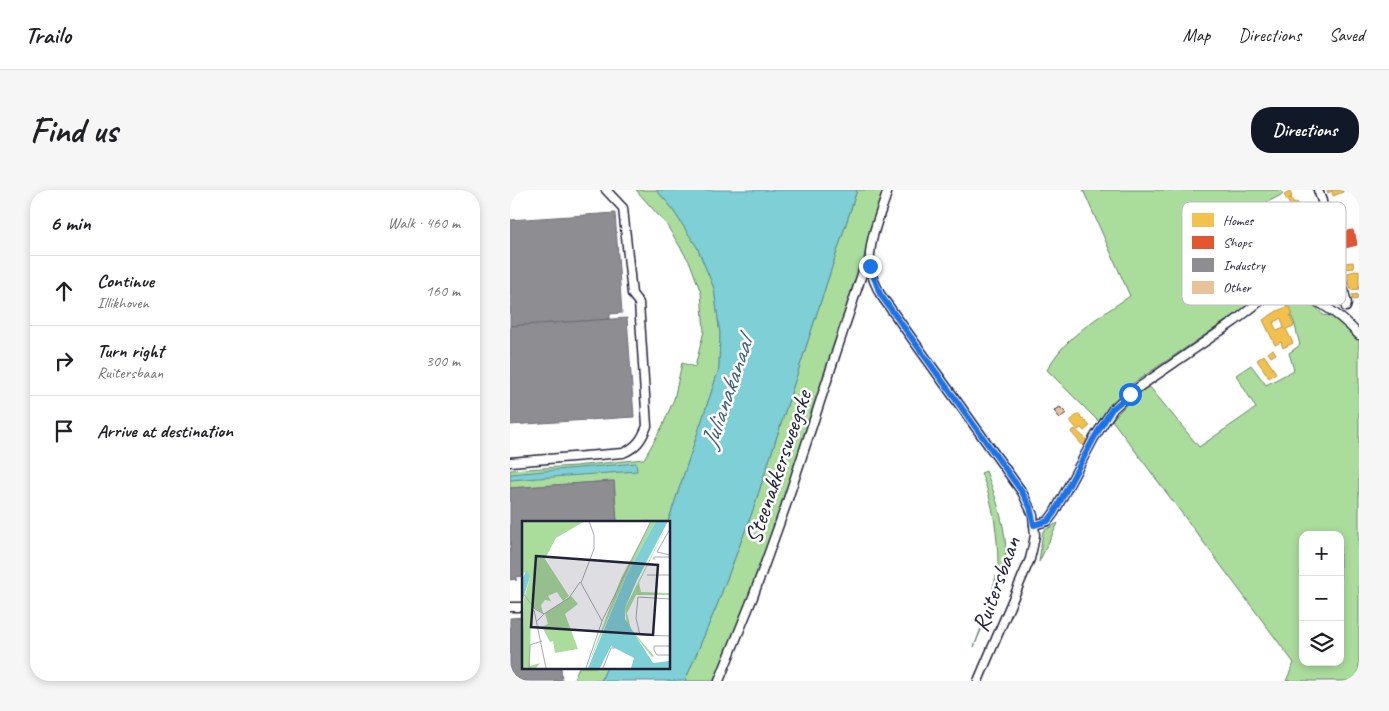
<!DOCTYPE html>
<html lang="en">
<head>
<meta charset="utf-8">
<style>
  body { margin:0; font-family:Caveat,sans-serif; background:#f6f6f6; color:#202124 }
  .controls { position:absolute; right:15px; bottom:15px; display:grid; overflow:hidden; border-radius:10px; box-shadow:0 2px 8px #0003 }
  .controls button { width:45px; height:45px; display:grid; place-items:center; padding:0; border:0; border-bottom:1px solid #e0e0e0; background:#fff; color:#202124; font:25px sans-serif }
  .stop { position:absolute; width:15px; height:15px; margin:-11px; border:4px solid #1a73e8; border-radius:50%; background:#fff }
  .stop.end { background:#1a73e8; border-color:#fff; box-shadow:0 1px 5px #0008 }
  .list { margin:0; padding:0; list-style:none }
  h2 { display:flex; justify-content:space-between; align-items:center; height:65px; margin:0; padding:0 20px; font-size:21px }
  h2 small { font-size:16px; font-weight:400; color:#757577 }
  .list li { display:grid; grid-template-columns:32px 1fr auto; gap:15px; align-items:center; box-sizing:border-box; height:70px; padding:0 20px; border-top:1px solid #e0e0e0 }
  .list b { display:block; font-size:19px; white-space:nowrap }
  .list p { margin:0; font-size:16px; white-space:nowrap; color:#757577 }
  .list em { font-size:16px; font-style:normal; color:#757577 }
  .icon { flex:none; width:28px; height:28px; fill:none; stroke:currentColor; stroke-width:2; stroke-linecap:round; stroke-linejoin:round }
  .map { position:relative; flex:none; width:849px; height:491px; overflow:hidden; border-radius:20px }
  header { display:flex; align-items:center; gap:30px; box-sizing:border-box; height:70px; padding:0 25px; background:#fff; border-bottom:1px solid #e0e0e0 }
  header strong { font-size:24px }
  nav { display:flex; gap:28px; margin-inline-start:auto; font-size:18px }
  .intro { display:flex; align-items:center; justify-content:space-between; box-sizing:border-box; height:120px; padding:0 30px }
  h1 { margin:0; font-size:35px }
  .button { padding:12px 22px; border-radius:20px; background:#111827; color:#fff; font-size:18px; font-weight:700 }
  main { display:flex; gap:30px; padding:0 30px }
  aside { flex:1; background:#fff; border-radius:20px; box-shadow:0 2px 8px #0003 }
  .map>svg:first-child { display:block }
  .green { fill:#aadc9c; stroke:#667f6c; fill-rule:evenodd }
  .water { fill:#7ecfd6; stroke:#598a98 }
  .homes { fill:#f2c14e; stroke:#b49148; fill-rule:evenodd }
  .shops { fill:#e4572e; stroke:#aa4732 }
  .industry { fill:#8d8d92; stroke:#6d6d78 }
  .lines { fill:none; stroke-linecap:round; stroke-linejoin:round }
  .stream { stroke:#598a98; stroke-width:2 }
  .building { fill:#e8c298; stroke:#22223b }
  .minor-casing { stroke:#22223b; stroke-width:11 }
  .minor { stroke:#fff; stroke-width:8 }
  .route { stroke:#1a73e8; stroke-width:6 }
  .labels { text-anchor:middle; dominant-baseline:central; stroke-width:5; stroke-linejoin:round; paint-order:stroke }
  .street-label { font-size:24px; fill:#22223b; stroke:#fff }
  .water-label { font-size:25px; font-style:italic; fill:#425f71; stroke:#fff }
  .inset-road { fill:none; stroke:#a7a7b1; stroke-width:1 }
  .view { fill:#22223b; fill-opacity:0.15; stroke:#22223b; stroke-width:2.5 }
  .inset-edge { fill:none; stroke:#22223b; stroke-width:2.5 }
  .key { fill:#fff; stroke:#bdbdc4; stroke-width:1 }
  .key-label { font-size:14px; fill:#22223b }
</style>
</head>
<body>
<header>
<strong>Trailo</strong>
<nav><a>Map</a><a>Directions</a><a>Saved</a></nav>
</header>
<div class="intro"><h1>Find us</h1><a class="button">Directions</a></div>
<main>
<aside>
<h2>6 min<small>Walk · 460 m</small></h2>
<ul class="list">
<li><svg class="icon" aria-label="ahead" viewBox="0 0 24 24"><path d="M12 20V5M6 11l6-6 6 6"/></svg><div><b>Continue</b><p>Illikhoven</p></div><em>160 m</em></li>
<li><svg class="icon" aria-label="right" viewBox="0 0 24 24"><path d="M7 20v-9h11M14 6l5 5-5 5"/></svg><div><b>Turn right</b><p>Ruitersbaan</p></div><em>300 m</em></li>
<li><svg class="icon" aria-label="arrive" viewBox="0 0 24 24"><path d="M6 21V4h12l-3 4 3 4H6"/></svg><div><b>Arrive at destination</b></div></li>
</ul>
</aside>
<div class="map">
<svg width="849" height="491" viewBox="0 0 849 491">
  <rect width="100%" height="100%" fill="#fff"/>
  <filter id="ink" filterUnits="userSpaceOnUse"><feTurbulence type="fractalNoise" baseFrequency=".02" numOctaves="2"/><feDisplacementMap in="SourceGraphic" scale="10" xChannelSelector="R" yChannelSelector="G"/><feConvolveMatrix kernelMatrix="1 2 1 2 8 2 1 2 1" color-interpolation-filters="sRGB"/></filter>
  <g filter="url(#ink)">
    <g class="green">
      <path d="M126,0h20l13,14 28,43 17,41 6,46 -1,35 -51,153h-51l-3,-41 -104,7v-18l65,-4 69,-7 19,-34 11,-26 8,-36 13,4 9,-36 -3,-38 -11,-30 -24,-39z"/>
      <path d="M347,0h26l-37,130 -53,162 -76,199h-32l32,-76 36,-95z"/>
      <path d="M573,0h197l3,4 -44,23 8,36 -6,4 4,8 5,-1 16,30 -143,96 -23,33 -53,-53c18,-34 52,-53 83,-74z"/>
      <path d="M771,104c16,-1 33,9 42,21l8,1 13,9 15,6v350h-73l8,-18 -182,-243 20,-22 17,-12 50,61 57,-39 -20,-33 15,-10 15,20 28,-15 -5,-17 11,-8 -6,-23zM793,345h37v127h-37z"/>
      <path d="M476,281c11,29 25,69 18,100l-6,-3c0,-32 -4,-65 -17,-95z"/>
      <path d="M548,333l-19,39 4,-31z"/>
      <path d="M486,386l6,3 -28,68 13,-35z"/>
      <path d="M69,477h28l-6,14h-28z"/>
    </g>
    <g class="water">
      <path d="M146,0h201l-104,320 -36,95 -32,76h-84l6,-14h62l-1,-145 51,-153 1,-35 -6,-46 -17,-41 -28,-43z"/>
      <path d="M126,273l1,8 -127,9v-6z"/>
    </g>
    <g class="homes">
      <path d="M817,0h16v2l-10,4 -1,-5 -4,2z"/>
      <path d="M780,2l2,5 -5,3 -3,-5z"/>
      <path d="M781,8l3,6 3,-2 6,11 -6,4 -10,-17z"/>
      <path d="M843,72l1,6 -8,1 -1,-6z"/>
      <path d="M849,80v19l-8,1 -4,-17z"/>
      <path d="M847,104l1,5 -5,1 -1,-5z"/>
      <path d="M779,116l4,8 -3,2 4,10 -8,3 7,14 -10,5 -2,-6 -6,3 -12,-25 14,-9zM771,128l3,10 -7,3 -4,-8z"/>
      <path d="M763,159l3,5 -5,3 -3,-4z"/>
      <path d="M754,165l12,18 -7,5 -12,-18z"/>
      <path d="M568,224l12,12 -6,5 -3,-3 -3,2 -8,-9z"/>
      <path d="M565,239l13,12 -5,5 -12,-14z"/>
    </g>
    <path class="shops" d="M843,40l1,4h1l2,11 -16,4 -1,-5h3l-3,-12z"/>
    <g class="industry">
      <path d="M105,23l7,100 -12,1v5l-100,7v-106z"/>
      <path d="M117,128l7,99 -124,8v-99z"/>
      <path d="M104,291l3,41h-93v54l-8,1v4v-2l-6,1v-92z"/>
      <path d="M14,427v50h37l1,14h-52v-63z"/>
    </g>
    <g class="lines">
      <path class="stream" d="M786,88l39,24"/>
    </g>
    <path class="building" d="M550,217l6,6 -6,5 -6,-7z"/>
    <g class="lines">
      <defs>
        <g id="minor">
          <path d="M378,0c-7,23 -20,50 -18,75 0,10 6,20 10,29l142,198 11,23 2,20 -2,11 -3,13 -52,122"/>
          <path d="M808,0l4,11 2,23 6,7 17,73 -1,3"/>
          <path d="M768,97c32,7 59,24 81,48"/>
          <path d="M0,272l113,-9c14,-6 19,-14 24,-27l-8,-123 -7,-9 -9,-86 -17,-18"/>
          <path d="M524,335l14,-4 6,-8 40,-75 19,-29 16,-15 106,-73 43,-34 40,-58 6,-5"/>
          <path d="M0,417h14"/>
          <path d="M209,491l34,-84 32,-89 78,-237 7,-5"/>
        </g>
      </defs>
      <use href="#minor" class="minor-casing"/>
      <use href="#minor" class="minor"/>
    </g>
  </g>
  <g class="lines" filter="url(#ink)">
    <path class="route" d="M360,76l10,28 142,198 8,15 4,18 14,-4 6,-8 40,-75 18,-29 18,-15"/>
  </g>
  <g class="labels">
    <g class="street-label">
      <text transform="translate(268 277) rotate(-71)">Steenakkersweegske</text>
      <text transform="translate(486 394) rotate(-70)">Ruitersbaan</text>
    </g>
    <g class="water-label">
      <text transform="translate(217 203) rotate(-71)">Julianakanaal</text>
    </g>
  </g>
  <g transform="translate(12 331)">
    <rect width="148" height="148" fill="#fff"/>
    <path d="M0,0h63l-29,17 -11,21 24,37 -6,5 -6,-9 -9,4 3,5 -6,-1 -4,5 2,8 -12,-7 -1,60 10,-3 -4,5h-14l2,-69 6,-22 -6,-5 -2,7zM129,0h5l-29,53 -40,94 34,-90zM147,0l-30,62 2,9 28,1v2h-33l-9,18 4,16 23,27 -2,1 -25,-32 -2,-17zM49,75l7,8 -13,10 13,35 -23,4 -2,-12 -3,1 -8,-15 6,-3 -3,-11z" fill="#aadc9c"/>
    <path d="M134,0h12l-31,59 -12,28v11l28,44 16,-2v7h-38l3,-10 -23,-12 -11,22h-12l39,-94zM5,49l3,7 -8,25v-23z" fill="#7ecfd6"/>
    <path class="inset-road" d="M148,8l-13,23 13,3M132,39v-3h16M125,54h23M0,71l13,17 9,5M148,78l-32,-2 -2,21 4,17 30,1M12,89l12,58M80,100l49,-100M14,101l8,-8 25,-16 11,-16M148,125h-16v4l3,5h13M7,147l1,-23 12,-4M64,147l16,-47 -21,-38 13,-34v-14l-5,-14M81,147l8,-20h4"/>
    <path class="view" d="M14,35l122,9 -5,70 -122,-8z"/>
    <rect width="148" height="148" class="inset-edge"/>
  </g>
  <rect x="672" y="12" width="164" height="103" rx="8" class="key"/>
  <rect x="682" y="23" width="22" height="14" fill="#f2c14e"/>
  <rect x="682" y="46" width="22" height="13" fill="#e4572e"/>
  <rect x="682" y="68" width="22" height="14" fill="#8d8d92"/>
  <rect x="682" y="91" width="22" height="13" fill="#e8c298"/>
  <g class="key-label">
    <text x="713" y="35">Homes</text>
    <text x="713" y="57">Shops</text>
    <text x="713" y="80">Industry</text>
    <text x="713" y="102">Other</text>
  </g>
</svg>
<div class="controls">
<button>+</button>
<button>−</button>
<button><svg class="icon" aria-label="layers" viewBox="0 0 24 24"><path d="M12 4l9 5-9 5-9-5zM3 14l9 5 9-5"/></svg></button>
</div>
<div class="stop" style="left:620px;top:204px"></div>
<div class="stop end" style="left:360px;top:76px"></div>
</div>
</main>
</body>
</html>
